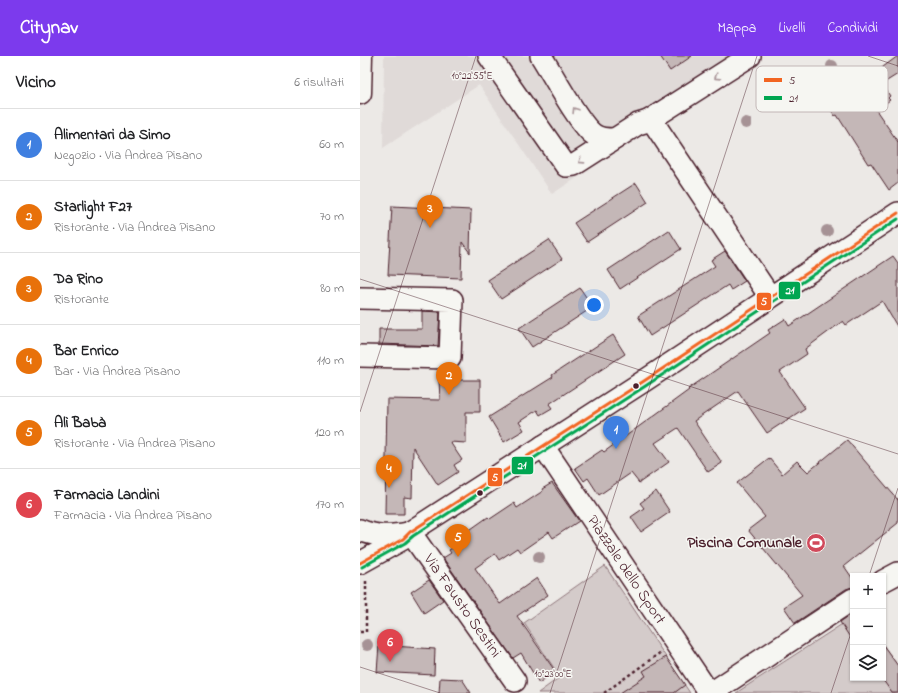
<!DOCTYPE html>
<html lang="it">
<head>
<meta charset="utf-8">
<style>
  body { margin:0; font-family:"Indie Flower",sans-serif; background:#f2f2f2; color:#202124 }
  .controls { position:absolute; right:12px; bottom:12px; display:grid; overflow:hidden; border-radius:0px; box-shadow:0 1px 3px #0004 }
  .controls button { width:36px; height:36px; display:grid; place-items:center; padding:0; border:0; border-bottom:1px solid #e0e0e0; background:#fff; color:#202124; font:20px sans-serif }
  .you { position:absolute; left:234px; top:249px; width:14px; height:14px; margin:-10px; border:3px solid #fff; border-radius:50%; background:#1a73e8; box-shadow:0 0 0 6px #1a73e833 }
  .badge { display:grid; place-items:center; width:26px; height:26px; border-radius:50%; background:#7c3aed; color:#fff; font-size:13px; font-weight:700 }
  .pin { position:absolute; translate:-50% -33px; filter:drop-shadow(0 1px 2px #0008) }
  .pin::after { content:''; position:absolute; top:21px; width:14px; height:12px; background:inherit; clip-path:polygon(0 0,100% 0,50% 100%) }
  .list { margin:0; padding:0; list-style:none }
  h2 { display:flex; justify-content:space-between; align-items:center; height:52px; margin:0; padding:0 16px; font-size:17px }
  h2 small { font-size:13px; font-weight:400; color:#757577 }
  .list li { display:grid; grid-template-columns:26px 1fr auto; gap:12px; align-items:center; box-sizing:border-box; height:72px; padding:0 16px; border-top:1px solid #e0e0e0 }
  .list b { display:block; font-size:15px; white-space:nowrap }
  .list p { margin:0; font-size:13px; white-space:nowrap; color:#757577 }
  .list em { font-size:13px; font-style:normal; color:#757577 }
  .icon { flex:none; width:22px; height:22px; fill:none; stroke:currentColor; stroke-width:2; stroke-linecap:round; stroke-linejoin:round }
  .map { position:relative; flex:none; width:538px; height:637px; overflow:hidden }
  header { display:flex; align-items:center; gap:24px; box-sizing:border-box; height:56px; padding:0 20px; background:#7c3aed; color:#fff }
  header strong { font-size:19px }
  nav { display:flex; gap:22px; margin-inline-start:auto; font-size:14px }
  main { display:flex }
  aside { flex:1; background:#fff }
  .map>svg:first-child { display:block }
  .built { fill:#e0dad8 }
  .green { fill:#d4cbca; stroke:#8f757a }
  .building { fill:#c4b7b7; stroke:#4a1f2b }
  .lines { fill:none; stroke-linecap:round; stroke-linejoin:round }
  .minor-casing { stroke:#4a1f2b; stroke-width:24 }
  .major-casing { stroke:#4a1f2b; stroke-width:25 }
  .path { stroke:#4a1f2b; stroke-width:2.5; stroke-dasharray:3 3; stroke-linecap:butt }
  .minor { stroke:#f6f6f2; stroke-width:21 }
  .major { stroke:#f6f6f2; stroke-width:22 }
  .bus-1-casing { stroke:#f6f6f2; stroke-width:6 }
  .bus-2-casing { stroke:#f6f6f2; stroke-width:6 }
  .bus-1 { stroke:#f26522; stroke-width:3 }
  .bus-2 { stroke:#00a651; stroke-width:3 }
  .tree { fill:#a69295 }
  .oneway { stroke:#a99598 }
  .ticks { fill:none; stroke:#4a1f2b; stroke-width:1; stroke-opacity:0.45 }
  .bus-dot { fill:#4a1f2b; stroke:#f6f6f2; stroke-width:1.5 }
  .labels { text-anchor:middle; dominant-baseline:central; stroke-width:3; stroke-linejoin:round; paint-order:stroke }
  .poi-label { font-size:16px; font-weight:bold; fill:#4a1f2b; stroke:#f6f6f2; text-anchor:end }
  .street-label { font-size:16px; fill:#4a1f2b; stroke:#f6f6f2 }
  .key { fill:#f6f6f2; stroke:#c2b6b6; stroke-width:1 }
  .key-label { font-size:11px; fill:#4a1f2b }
  .ticks-label { font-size:10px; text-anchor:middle; fill:#4a1f2b; stroke:#f6f6f2; stroke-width:3; stroke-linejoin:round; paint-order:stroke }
  .line-badge { stroke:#f6f6f2; stroke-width:1.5 }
  .badge-label { font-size:11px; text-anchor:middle; font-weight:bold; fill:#fff }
</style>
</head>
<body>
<header>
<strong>Citynav</strong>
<nav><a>Mappa</a><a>Livelli</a><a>Condividi</a></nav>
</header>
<main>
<aside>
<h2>Vicino<small>6 risultati</small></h2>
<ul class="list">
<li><span class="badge" style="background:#3f7fe0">1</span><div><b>Alimentari da Simo</b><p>Negozio · Via Andrea Pisano</p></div><em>60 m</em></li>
<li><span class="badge" style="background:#e8710a">2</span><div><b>Starlight F27</b><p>Ristorante · Via Andrea Pisano</p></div><em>70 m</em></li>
<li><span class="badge" style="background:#e8710a">3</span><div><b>Da Rino</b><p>Ristorante</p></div><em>80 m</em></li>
<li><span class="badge" style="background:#e8710a">4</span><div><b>Bar Enrico</b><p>Bar · Via Andrea Pisano</p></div><em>110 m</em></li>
<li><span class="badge" style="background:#e8710a">5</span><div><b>Alì Babà</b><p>Ristorante · Via Andrea Pisano</p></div><em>120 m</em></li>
<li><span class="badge" style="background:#e0444e">6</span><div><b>Farmacia Landini</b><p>Farmacia · Via Andrea Pisano</p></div><em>170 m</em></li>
</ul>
</aside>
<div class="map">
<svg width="538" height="637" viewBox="0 0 538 637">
  <rect width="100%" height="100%" fill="#ece9e6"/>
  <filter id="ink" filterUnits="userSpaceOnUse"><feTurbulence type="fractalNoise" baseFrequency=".025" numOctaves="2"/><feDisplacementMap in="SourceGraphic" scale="8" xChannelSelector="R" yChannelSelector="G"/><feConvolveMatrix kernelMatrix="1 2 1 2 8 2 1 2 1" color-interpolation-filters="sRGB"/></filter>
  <g filter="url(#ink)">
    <path class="built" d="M24,0h380l-212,138 -73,-109 -96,63z"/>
    <g class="green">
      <path d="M245,510l85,127h-152l22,-16 -36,-54z"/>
      <path d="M493,561v61h30v-33l15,21v27h-162z"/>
    </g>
    <g class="building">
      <path d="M300,0h32l-22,15z"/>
      <path d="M538,0v18l-16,10 8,12 -2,2 2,2 -14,10 22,32v41l-9,7 -18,-27 -3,1 -31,-49 -2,1 -8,-12 2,-1 -1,-3 26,-18 -1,-2 14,-9 5,4z"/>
      <path d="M276,127l12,19 -61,40 -13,-19z"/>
      <path d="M32,150l79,4 -1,43 -8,-11 -1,36 -73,-3z"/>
      <path d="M309,174l12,19 -61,40 -12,-19z"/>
      <path d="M189,184l13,19 -61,40 -13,-19z"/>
      <path d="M365,195l20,30 -14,9 -3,-5 -78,51 -12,-20 77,-50 -4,-6z"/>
      <path d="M533,200l5,7v65l-16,-27 -36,24 -3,-4 -38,28 2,5 -27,18 25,36 -38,25 -29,-42 -44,30 28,42 -14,9 -30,-44 -23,15 14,19 -30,21 -8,-10 -32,22 -11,-17 -4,3 -9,-13 27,-18 2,2 85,-62 -1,-1 82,-56 -2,-3 17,-11 4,7z"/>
      <path d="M220,232l13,19 -61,40 -13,-19z"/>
      <path d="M62,255l18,1 -2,34 -59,-2v-15h43z"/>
      <path d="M253,279l12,19 -76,50 3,4 -12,7 -3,-5 -18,12 5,8 -20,12 -15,-25 64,-40 -1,-2z"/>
      <path d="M79,324h41v32h-14v31l-16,-1 12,18 -8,5 4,7 -20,13 -25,-38 -1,51 -8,-1v17h-19l2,-115 53,1z"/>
      <path d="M487,384l51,60v23l-54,43 9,13v8l-7,2 -51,34 -11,-16 18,-12 -54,-65 17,-13 -28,-34 32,-25 13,16 15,-13 11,11z"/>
      <path d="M192,427l27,38 -26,17 -4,-6 -29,20 -3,-4 -18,12 -4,-6 -20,14 25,36 37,-26 11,17 -31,21 38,55 -16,12 -18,-30 -8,5 -70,-100 8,-5 -2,-3 15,-10 -3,-4 27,-19 2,2 24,-16 3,5 26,-17 -1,-2z"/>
      <path d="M296,435l14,21 -29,20 -10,-15 13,-9 -4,-5z"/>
      <path d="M69,524l14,20 -19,13 -13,-21z"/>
      <path d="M493,557v29l-13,-20z"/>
      <path d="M19,589l56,4 -1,26 -57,-3z"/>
      <path d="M523,589l15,21v27h-6l-9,-13z"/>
      <path d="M306,601l19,28 -11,8h-54l26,-17 -3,-5z"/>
      <path d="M80,622l22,1 9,14h-32z"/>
    </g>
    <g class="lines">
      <defs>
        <g id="minor">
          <path d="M129,0l77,110 8,-1 64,-41 10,-3 5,1 117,175"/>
          <path d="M181,0c11,17 38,68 52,78 6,5 14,5 21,5"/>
          <path d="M288,65l102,-65"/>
          <path d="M0,242l92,2 -2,58 -90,-2"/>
          <path d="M183,390l166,247"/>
          <path d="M0,474c16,7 31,6 48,3"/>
          <path d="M50,476l105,149"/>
          <path d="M0,507l43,-24 7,-7 234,-151 254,-168"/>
          <path d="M523,525l15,-8"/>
          <path d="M351,637l142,-94"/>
        </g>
        <path id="major" d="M0,37l1,-37"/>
      </defs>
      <use href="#minor" class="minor-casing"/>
      <use href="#major" class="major-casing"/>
      <g class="path">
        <path d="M0,576h6v-52"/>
        <path d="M244,637l57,-41"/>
      </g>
      <use href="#minor" class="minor"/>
      <use href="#major" class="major"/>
      <defs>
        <path id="bus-1" d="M0,507l43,-24 7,-7 234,-151 254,-168"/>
        <path id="bus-2" d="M2,511l43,-24 8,-7 234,-151 251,-166"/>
      </defs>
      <use href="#bus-1" class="bus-1-casing"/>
      <use href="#bus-2" class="bus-2-casing"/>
      <use href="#bus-1" class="bus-1"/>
      <use href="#bus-2" class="bus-2"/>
    </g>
    <g class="tree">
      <circle cx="472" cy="10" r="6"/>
      <circle cx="386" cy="67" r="6"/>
      <circle cx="467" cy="175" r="6"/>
      <circle cx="179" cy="501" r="6"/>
      <circle cx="7" cy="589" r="6"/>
    </g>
    <defs><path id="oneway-chevron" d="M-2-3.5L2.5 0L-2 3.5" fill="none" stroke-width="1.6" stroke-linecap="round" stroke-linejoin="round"/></defs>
    <g class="oneway">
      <use href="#oneway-chevron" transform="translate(357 21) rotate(147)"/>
      <use href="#oneway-chevron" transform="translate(215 54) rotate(-122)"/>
      <use href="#oneway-chevron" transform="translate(221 105) rotate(147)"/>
    </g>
  </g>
  <path class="ticks" d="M508,0l30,10M0,223l538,175M0,356l116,-356M509,520l29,-88M0,611l80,26M190,637l207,-637M471,637l22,-66"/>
  <defs>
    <symbol id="stadium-disc" viewBox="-11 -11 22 22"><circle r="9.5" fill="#d1495b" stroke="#f6f6f2"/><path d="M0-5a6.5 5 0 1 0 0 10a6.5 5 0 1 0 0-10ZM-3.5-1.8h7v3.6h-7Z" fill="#fff"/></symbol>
  </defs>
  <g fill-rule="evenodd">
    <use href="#stadium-disc" x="445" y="476" width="22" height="22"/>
  </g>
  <g class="bus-dot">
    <circle cx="276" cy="330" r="3.5"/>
    <circle cx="120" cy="437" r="3.5"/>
  </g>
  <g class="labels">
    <g class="poi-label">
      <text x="442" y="487">Piscina Comunale</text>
    </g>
    <g class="street-label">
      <text transform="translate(266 514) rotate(56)">Piazzale dello Sport</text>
      <text transform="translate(102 550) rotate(55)">Via Fausto Sestini</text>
    </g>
  </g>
  <rect x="396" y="10" width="132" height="46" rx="6" class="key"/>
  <rect x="404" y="22" width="18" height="4" fill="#f26522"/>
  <rect x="404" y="40" width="18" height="4" fill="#00a651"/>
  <g class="key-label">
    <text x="429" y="28">5</text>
    <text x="429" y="46">21</text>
  </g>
  <g class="ticks-label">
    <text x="112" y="23">10°22'55"E</text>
    <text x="193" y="621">10°23'00"E</text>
  </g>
  <g class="line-badge">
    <rect x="418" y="225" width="23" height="19" rx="4" fill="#00a651"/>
    <rect x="396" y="236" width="16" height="19" rx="4" fill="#f26522"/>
    <rect x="151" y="400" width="23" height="19" rx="4" fill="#00a651"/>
    <rect x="127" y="411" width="16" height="20" rx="4" fill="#f26522"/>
  </g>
  <g class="badge-label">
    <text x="430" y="238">21</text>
    <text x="404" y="249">5</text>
    <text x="162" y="413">21</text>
    <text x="135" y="425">5</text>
  </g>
</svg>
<div class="controls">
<button>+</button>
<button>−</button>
<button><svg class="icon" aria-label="layers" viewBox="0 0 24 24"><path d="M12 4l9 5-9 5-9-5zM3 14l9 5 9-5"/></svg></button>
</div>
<div class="you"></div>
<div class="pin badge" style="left:256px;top:393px;background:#3f7fe0">1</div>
<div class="pin badge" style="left:89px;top:339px;background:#e8710a">2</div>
<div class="pin badge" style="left:70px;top:172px;background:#e8710a">3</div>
<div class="pin badge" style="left:29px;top:432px;background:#e8710a">4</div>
<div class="pin badge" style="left:98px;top:501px;background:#e8710a">5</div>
<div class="pin badge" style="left:30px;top:606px;background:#e0444e">6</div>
</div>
</main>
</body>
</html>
